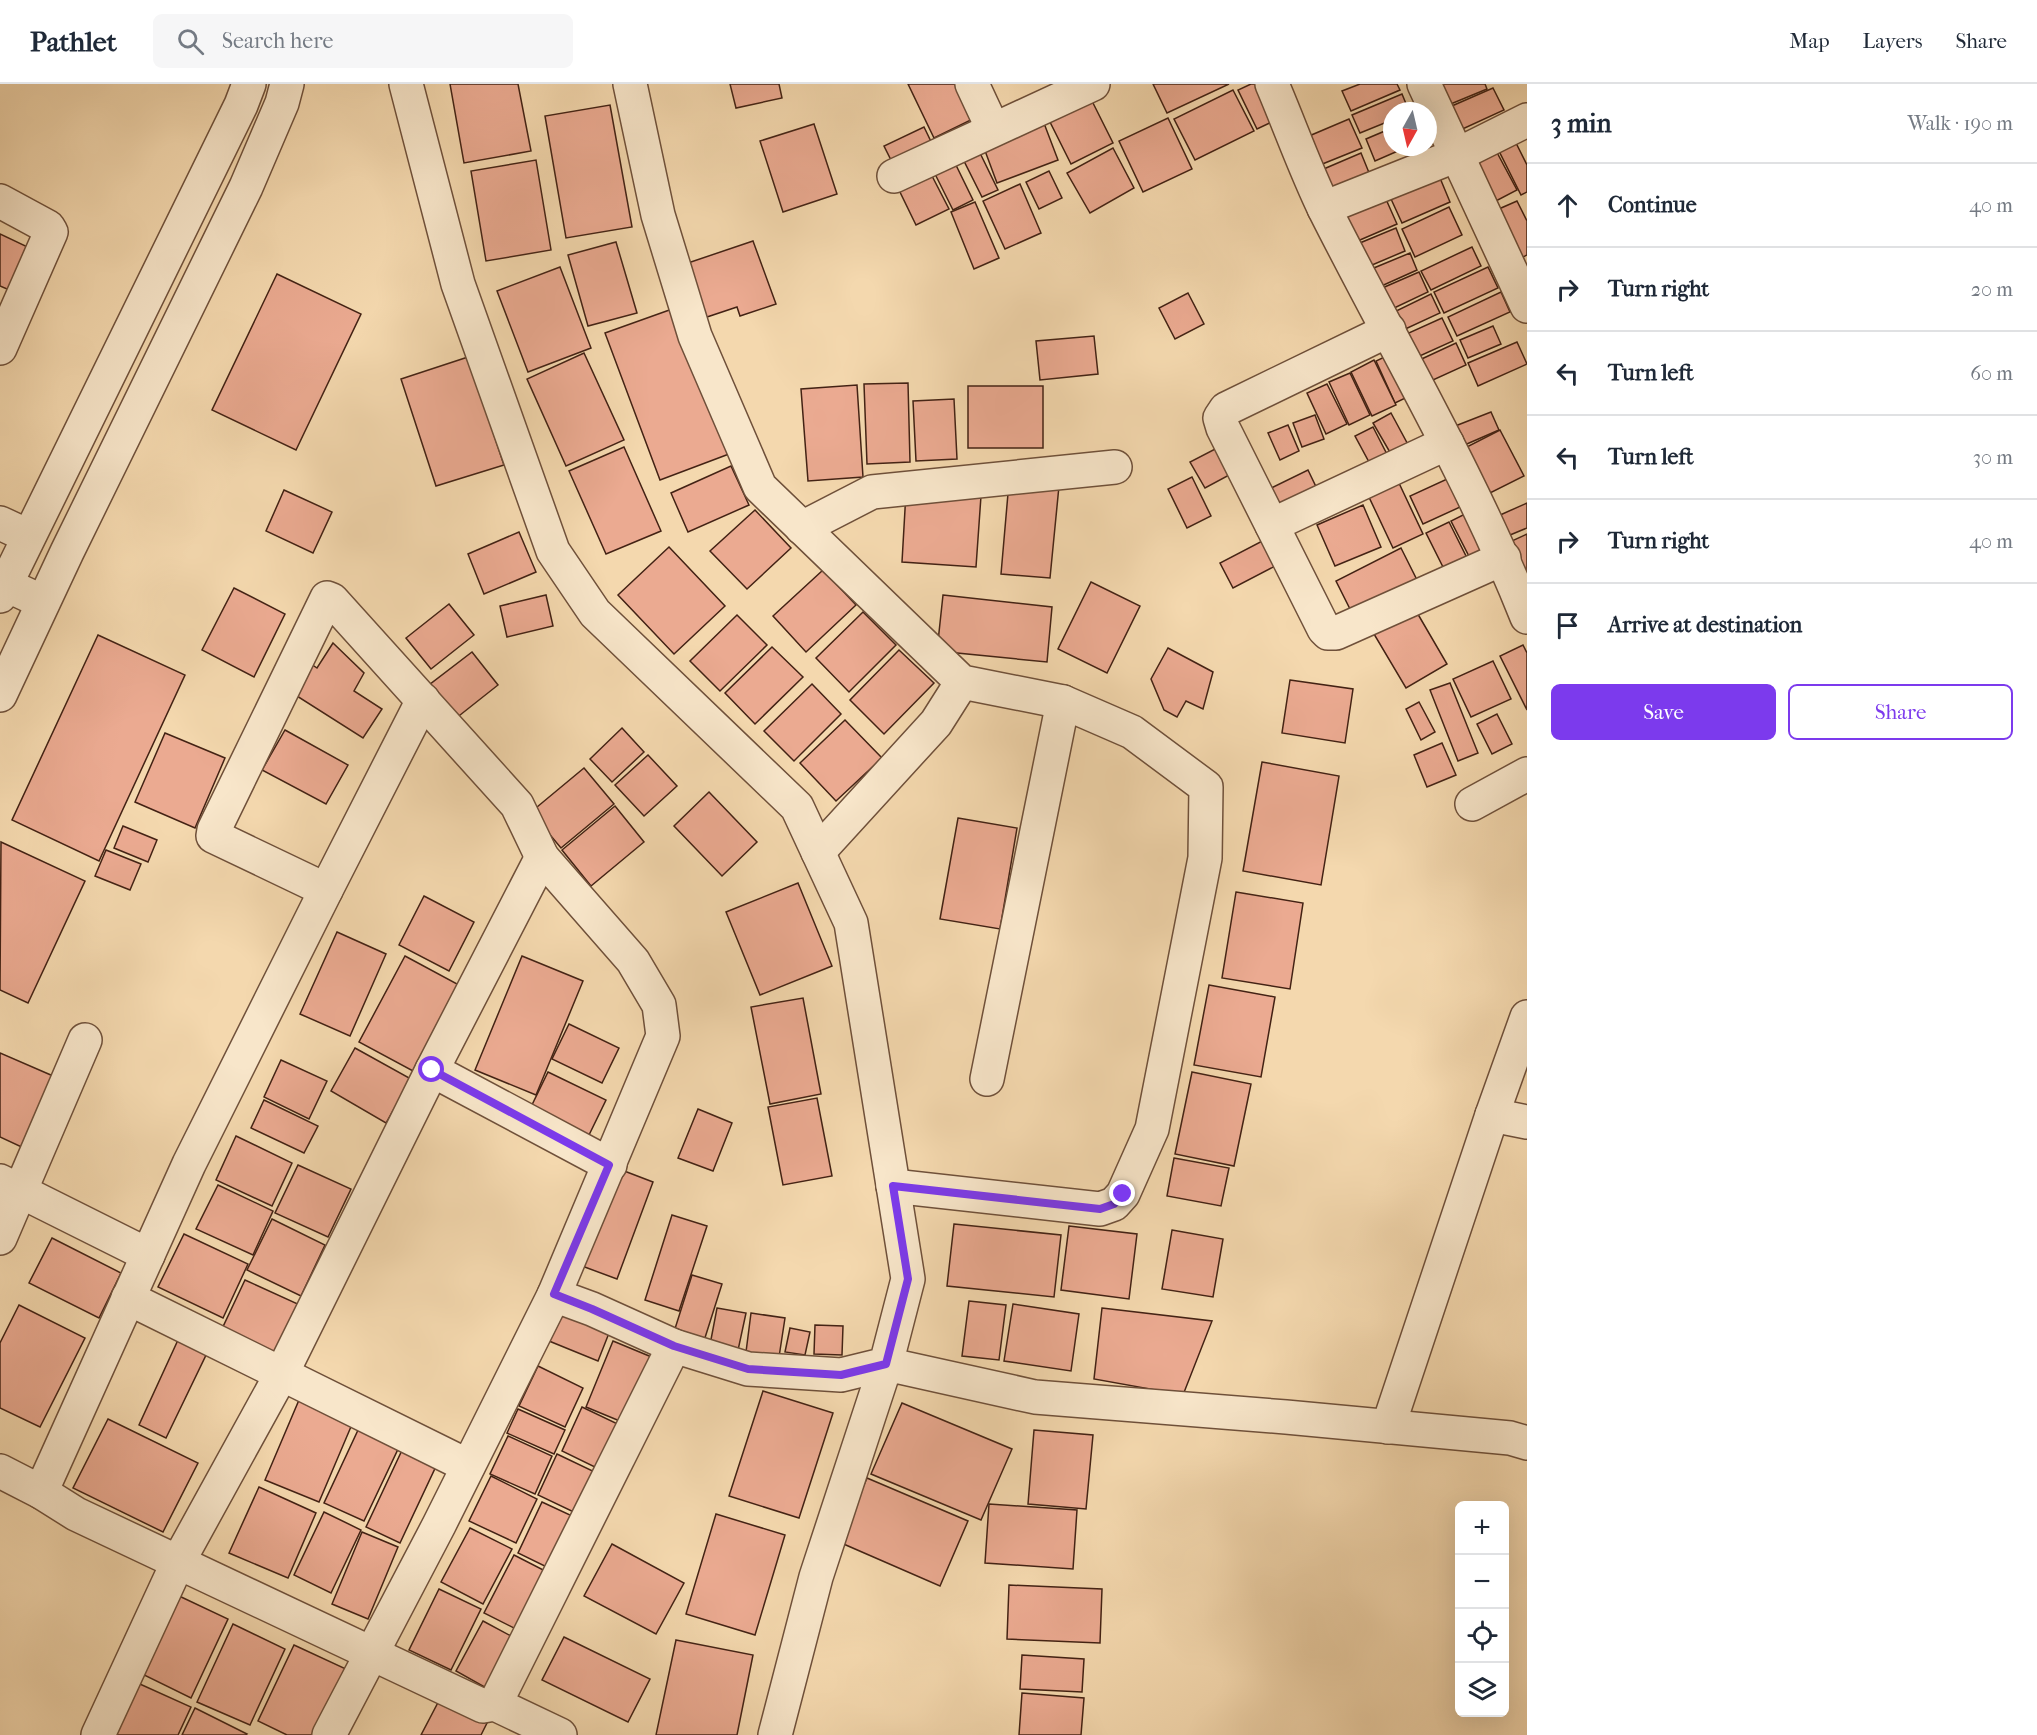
<!DOCTYPE html>
<html lang="en">
<head>
<meta charset="utf-8">
<style>
  body { margin:0; font-family:"IM FELL French Canon",serif; background:#f6f6f7; color:#1f2937 }
  .controls { position:absolute; right:18px; bottom:18px; display:grid; overflow:hidden; border-radius:9px; box-shadow:0 6px 24px #0002 }
  .controls button { width:54px; height:54px; display:grid; place-items:center; padding:0; border:0; border-bottom:2px solid #e0e1e3; background:#fff; color:#1f2937; font:30px sans-serif }
  .compass { position:absolute; left:1383px; top:18px; width:54px; height:54px; border-radius:50%; background:#fff; box-shadow:0 6px 24px #0002; rotate:188deg }
  .stop { position:absolute; width:18px; height:18px; margin:-14px; border:4px solid #7c3aed; border-radius:50%; background:#fff }
  .stop.end { background:#7c3aed; border-color:#fff; box-shadow:0 2px 6px #0008 }
  .list { margin:0; padding:0; list-style:none }
  h2 { display:flex; justify-content:space-between; align-items:center; height:78px; margin:0; padding:0 24px; font-size:26px }
  h2 small { font-size:20px; font-weight:400; color:#747a83 }
  .list li { display:grid; grid-template-columns:39px 1fr auto; gap:18px; align-items:center; box-sizing:border-box; height:84px; padding:0 24px; border-top:2px solid #e0e1e3 }
  .list b { display:block; font-size:22px; white-space:nowrap }
  .list em { font-size:20px; font-style:normal; color:#747a83 }
  .actions { display:flex; gap:12px; padding:18px 24px }
  .actions a { flex:1; padding:14px 0; border:2px solid #7c3aed; border-radius:9px; text-align:center; font-size:21px; color:#7c3aed }
  .actions .main { background:#7c3aed; color:#fff }
  .icon { flex:none; width:33px; height:33px; fill:none; stroke:currentColor; stroke-width:2; stroke-linecap:round; stroke-linejoin:round }
  .map { position:relative; flex:none; width:1527px; height:1651px; overflow:hidden }
  header { display:flex; align-items:center; gap:36px; box-sizing:border-box; height:84px; padding:0 30px; background:#fff; border-bottom:2px solid #e0e1e3 }
  header strong { font-size:28px }
  nav { display:flex; gap:33px; margin-inline-start:auto; font-size:21px }
  .search { width:420px; height:54px; background:#f6f6f7; display:flex; align-items:center; gap:15px; box-sizing:border-box; padding:0 21px; border-radius:9px; color:#747a83; font-size:22px }
  main { display:flex }
  aside { flex:1; background:#fff }
  .map>svg:first-child { display:block }
  .building { fill:#ebaa91; stroke:#432214; stroke-width:1.5 }
  .lines { fill:none; stroke-linecap:round; stroke-linejoin:round }
  .minor-casing { stroke:#6f503a; stroke-width:36 }
  .tertiary-casing { stroke:#6f503a; stroke-width:36 }
  .minor { stroke:#f8e6ca; stroke-width:33 }
  .tertiary { stroke:#f8e6ca; stroke-width:33 }
  .route { stroke:#7c3aed; stroke-width:8 }
</style>
</head>
<body>
<header>
<strong>Pathlet</strong>
<div class="search"><svg class="icon" aria-label="search" viewBox="0 0 24 24"><circle cx="10" cy="10" r="6"/><path d="M15 15l6 6"/></svg>Search here</div>
<nav><a>Map</a><a>Layers</a><a>Share</a></nav>
</header>
<main>
<div class="map">
<svg width="1527" height="1651" viewBox="0 0 1527 1651">
  <rect width="100%" height="100%" fill="#f4d8ae"/>
  <filter id="stains"><feTurbulence type="fractalNoise" baseFrequency=".00333" numOctaves="4"/><feColorMatrix values="0 0 0 0 .2 0 0 0 0 .09 0 0 0 0 .02 0 0 0 .5 -.17"/></filter>
  <radialGradient id="worn" r=".72"><stop offset=".6" stop-color="#630" stop-opacity="0"/><stop offset="1" stop-color="#630" stop-opacity=".3"/></radialGradient>
  <g class="building">
    <path d="M450,0h68l13,67 -67,12z"/>
    <path d="M730,0h49l3,14 -46,10z"/>
    <path d="M908,0h53l16,33 -43,21z"/>
    <path d="M1153,0h76l-62,29z"/>
    <path d="M1251,0h15l16,33 -25,12 -19,-39z"/>
    <path d="M1360,0h37l3,6 -49,21 -9,-20z"/>
    <path d="M1432,0h53l2,5 -46,19z"/>
    <path d="M1493,4l11,22 -48,22 -11,-23z"/>
    <path d="M1233,6l21,41 -59,29 -21,-41z"/>
    <path d="M1402,10l7,17h-17v9l-32,13 -8,-18z"/>
    <path d="M1090,13l23,46 -42,21 -23,-46z"/>
    <path d="M610,21l22,122 -66,11 -21,-122z"/>
    <path d="M1042,34l16,42 -61,23 -16,-43z"/>
    <path d="M1168,34l24,51 -49,23 -24,-51z"/>
    <path d="M1349,35l13,29 -47,19 -13,-28z"/>
    <path d="M814,40l23,70 -54,18 -23,-71z"/>
    <path d="M924,43l12,25 -40,18 -12,-24z"/>
    <path d="M1392,44v19h15l-32,14 -9,-22z"/>
    <path d="M1515,57l12,24v27l-6,3 -23,-46z"/>
    <path d="M1494,63l23,43 -23,12 -22,-43z"/>
    <path d="M1113,64l21,40 -44,25 -23,-40z"/>
    <path d="M979,67l19,39 -16,7 -19,-38z"/>
    <path d="M1361,69l11,27 -48,21 -12,-27z"/>
    <path d="M952,73l21,43 -20,10 -22,-44z"/>
    <path d="M536,76l15,90 -65,11 -15,-90z"/>
    <path d="M1049,87l13,27 -23,11 -13,-27z"/>
    <path d="M931,90l18,35 -33,16 -17,-35z"/>
    <path d="M1440,94l10,24 -48,21 -11,-24z"/>
    <path d="M1020,100l21,49 -36,16 -22,-48z"/>
    <path d="M1385,113l12,27 -44,19 -12,-27z"/>
    <path d="M1517,117l10,20v34l-12,6 -23,-49z"/>
    <path d="M975,118l24,56 -25,11 -23,-57z"/>
    <path d="M1449,123l13,28 -47,22 -13,-28z"/>
    <path d="M1396,144l9,23 -40,17 -10,-23z"/>
    <path d="M0,150l34,16 -20,42 -14,-6z"/>
    <path d="M753,157l23,63 -36,12 -3,-9 -36,12 -19,-54z"/>
    <path d="M616,158l21,71 -49,13 -20,-71z"/>
    <path d="M1472,163l9,19 -50,24 -10,-19z"/>
    <path d="M1410,169l7,17 -40,18 -8,-18z"/>
    <path d="M560,183l31,81 -63,24 -31,-81z"/>
    <path d="M1488,183l10,21 -54,25 -10,-21z"/>
    <path d="M1419,188l9,20 -38,18 -10,-21z"/>
    <path d="M277,190l84,40 -65,136 -84,-40z"/>
    <path d="M1501,208l9,20 -53,24 -9,-19z"/>
    <path d="M1188,209l16,31 -29,15 -16,-31z"/>
    <path d="M1431,210l9,19 -39,18 -9,-18z"/>
    <path d="M675,224l54,146 -69,26 -55,-147z"/>
    <path d="M1442,234l11,23 -40,18 -11,-23z"/>
    <path d="M1493,242l8,18 -33,14 -8,-18z"/>
    <path d="M1094,252l4,38 -58,6 -4,-39z"/>
    <path d="M1517,258l10,22 -49,22 -10,-23z"/>
    <path d="M1456,259l10,22 -44,20 -9,-22z"/>
    <path d="M1399,266l19,42 -23,11 -19,-42z"/>
    <path d="M584,269l40,87 -58,26 -39,-87z"/>
    <path d="M468,273l36,108 -68,21 -35,-107z"/>
    <path d="M1374,276l22,45 -24,11 -21,-44z"/>
    <path d="M1350,289l20,42 -21,10 -20,-43z"/>
    <path d="M908,299l2,79 -43,2 -3,-80z"/>
    <path d="M1327,300l20,40 -21,10 -19,-41z"/>
    <path d="M857,301l6,92 -55,4 -7,-92z"/>
    <rect x="968" y="302" width="75" height="62"/>
    <path d="M954,315l3,60 -41,2 -3,-60z"/>
    <path d="M1491,328l8,18 -46,20 -8,-20z"/>
    <path d="M1391,329l21,39 -17,9 -22,-38z"/>
    <path d="M1315,331l9,24 -22,8 -9,-24z"/>
    <path d="M1288,341l11,26 -19,9 -12,-27z"/>
    <path d="M1373,343l20,39 -17,9 -21,-39z"/>
    <path d="M1500,346l24,46 -46,23 -23,-46z"/>
    <path d="M624,363l37,84 -55,23 -37,-83z"/>
    <path d="M1219,363l14,26 -28,15 -15,-26z"/>
    <path d="M731,382l18,39 -61,27 -17,-39z"/>
    <path d="M1308,386l11,23 -47,22 -11,-22z"/>
    <path d="M1458,390l13,28 -48,22 -13,-28z"/>
    <path d="M1192,393l19,39 -24,12 -19,-39z"/>
    <path d="M1398,397l25,53 -30,14 -25,-53z"/>
    <path d="M1009,398l50,4 -9,92 -49,-4z"/>
    <path d="M284,406l48,22 -19,41 -47,-22z"/>
    <path d="M906,408l75,4 -5,71 -74,-5z"/>
    <path d="M1527,419v25l-29,12 -9,-20z"/>
    <path d="M1363,421l18,42 -46,19 -18,-41z"/>
    <path d="M755,426l36,38 -44,41 -37,-38z"/>
    <path d="M1471,427l23,45 -20,10 -23,-45z"/>
    <path d="M1449,438l22,44 -23,11 -22,-44z"/>
    <path d="M519,448l17,40 -52,22 -16,-40z"/>
    <path d="M1527,450v50l-26,-38z"/>
    <path d="M1268,454l13,25 -48,25 -13,-25z"/>
    <path d="M669,463l56,59 -51,48 -56,-59z"/>
    <path d="M1401,464l18,36 -65,33 -18,-36z"/>
    <path d="M823,486l33,35 -50,47 -33,-36z"/>
    <path d="M1091,498l49,24 -33,67 -49,-24z"/>
    <path d="M234,504l51,26 -31,63 -52,-27z"/>
    <path d="M546,511l7,31 -46,11 -7,-31z"/>
    <path d="M943,511l109,12 -5,55 -110,-11z"/>
    <path d="M449,520l25,31 -43,34 -25,-31z"/>
    <path d="M1412,520l35,60 -41,24 -35,-59z"/>
    <path d="M863,528l33,33 -47,47 -33,-34z"/>
    <path d="M737,531l30,30 -47,46 -30,-30z"/>
    <path d="M98,551l87,40 -86,186 -87,-41z"/>
    <path d="M333,559l31,30 -10,18 28,18 -19,29 -74,-47 19,-29 9,6z"/>
    <path d="M1523,561l4,8v57l-27,-54z"/>
    <path d="M772,563l31,30 -48,47 -30,-31z"/>
    <path d="M1168,564l45,24 -10,37 -17,-8 -9,16 -13,-7 -13,-31z"/>
    <path d="M899,566l35,33 -50,51 -34,-34z"/>
    <path d="M472,568l26,33 -43,34 -26,-34z"/>
    <path d="M1493,577l18,38 -40,18 -18,-38z"/>
    <path d="M1290,596l63,9 -8,54 -63,-10z"/>
    <path d="M1450,599l28,70 -20,8 -28,-71z"/>
    <path d="M812,600l29,30 -47,47 -30,-30z"/>
    <path d="M1419,618l16,30 -14,8 -15,-31z"/>
    <path d="M1497,630l15,30 -20,10 -15,-30z"/>
    <path d="M845,636l37,38 -46,43 -36,-38z"/>
    <path d="M622,644l22,24 -32,30 -22,-23z"/>
    <path d="M285,646l63,35 -22,39 -64,-34z"/>
    <path d="M165,649l60,25 -30,70 -60,-26z"/>
    <path d="M1442,659l14,32 -29,12 -13,-32z"/>
    <path d="M648,671l29,31 -33,30 -29,-31z"/>
    <path d="M1262,678l77,14 -18,109 -78,-14z"/>
    <path d="M584,684l30,36 -53,44 -30,-36z"/>
    <path d="M709,708l48,50 -35,34 -48,-50z"/>
    <path d="M615,722l29,36 -53,44 -29,-36z"/>
    <path d="M958,734l59,10 -17,101 -60,-10z"/>
    <path d="M123,742l34,14 -9,22 -34,-14z"/>
    <path d="M1,758l84,39 -57,122 -28,-13z"/>
    <path d="M106,766l35,14 -11,26 -35,-14z"/>
    <path d="M798,799l34,83 -72,29 -34,-83z"/>
    <path d="M1236,808l67,11 -13,86 -68,-11z"/>
    <path d="M424,812l50,26 -25,49 -50,-26z"/>
    <path d="M337,848l49,22 -36,82 -50,-22z"/>
    <path d="M405,872l54,29 -46,86 -54,-29z"/>
    <path d="M522,872l61,25 -47,114 -61,-25z"/>
    <path d="M1209,901l66,12 -14,80 -67,-12z"/>
    <path d="M803,914l18,96 -51,10 -19,-97z"/>
    <path d="M569,940l50,24 -17,35 -50,-24z"/>
    <path d="M355,964l56,31 -25,44 -55,-32z"/>
    <path d="M0,969l60,26 -32,71 -28,-13z"/>
    <path d="M281,976l46,21 -18,38 -45,-22z"/>
    <path d="M548,988l58,28 -18,37 -58,-28z"/>
    <path d="M1192,988l59,12 -17,82 -59,-12z"/>
    <path d="M817,1014l15,78 -49,9 -15,-78z"/>
    <path d="M264,1016l54,26 -14,27 -53,-25z"/>
    <path d="M698,1025l34,14 -19,48 -35,-13z"/>
    <path d="M236,1052l56,27 -20,43 -56,-26z"/>
    <path d="M1174,1074l55,10 -8,38 -54,-10z"/>
    <path d="M298,1081l53,24 -23,48 -53,-24z"/>
    <path d="M619,1085l34,13 -36,97 -35,-13z"/>
    <path d="M218,1101l55,26 -20,44 -57,-26z"/>
    <path d="M672,1131l35,11 -28,85 -34,-11z"/>
    <path d="M272,1135l53,26 -24,51 -54,-26z"/>
    <path d="M954,1140l107,11 -7,62 -107,-11z"/>
    <path d="M1069,1142l68,8 -8,65 -68,-9z"/>
    <path d="M1172,1146l51,9 -10,58 -51,-8z"/>
    <path d="M184,1150l64,30 -25,54 -65,-31z"/>
    <path d="M52,1154l69,35 -22,45 -70,-35z"/>
    <path d="M692,1191l30,9 -19,60 -30,-9z"/>
    <path d="M245,1196l55,25 -24,51 -55,-25z"/>
    <path d="M969,1217l37,4 -7,55 -37,-4z"/>
    <path d="M1013,1220l66,10 -8,57 -67,-10z"/>
    <path d="M19,1221l66,33 -45,89 -40,-19v-65z"/>
    <path d="M717,1224l29,5 -9,42 -28,-5z"/>
    <path d="M1102,1224l110,13 -29,74 -89,-16z"/>
    <path d="M562,1225l49,19 -13,33 -49,-20z"/>
    <path d="M751,1229l34,5 -6,39 -33,-5z"/>
    <path d="M815,1241l28,1 -1,29 -28,-1z"/>
    <path d="M790,1244l20,4 -5,23 -20,-3z"/>
    <path d="M178,1256l29,13 -41,85 -27,-13z"/>
    <path d="M613,1257l41,17 -27,66 -41,-17z"/>
    <path d="M538,1282l45,22 -18,39 -46,-21z"/>
    <path d="M763,1307l70,22 -34,105 -70,-22z"/>
    <path d="M299,1316l54,22 -34,80 -54,-22z"/>
    <path d="M902,1319l110,46 -31,71 -110,-46z"/>
    <path d="M582,1323l42,20 -21,44 -41,-20z"/>
    <path d="M518,1325l47,21 -11,24 -47,-21z"/>
    <path d="M108,1335l90,44 -35,69 -90,-44z"/>
    <path d="M359,1344l40,19 -35,74 -40,-18z"/>
    <path d="M1034,1346l59,5 -7,74 -58,-5z"/>
    <path d="M508,1352l44,20 -17,38 -45,-20z"/>
    <path d="M404,1362l34,16 -38,81 -34,-16z"/>
    <path d="M557,1370l42,20 -19,41 -42,-20z"/>
    <path d="M491,1392l46,23 -21,44 -47,-22z"/>
    <path d="M867,1394l101,43 -28,65 -101,-44z"/>
    <path d="M259,1403l57,26 -28,65 -59,-25z"/>
    <path d="M542,1418l41,19 -24,52 -41,-20z"/>
    <path d="M989,1420l88,6 -4,59 -88,-6z"/>
    <path d="M324,1428l37,18 -30,63 -37,-18z"/>
    <path d="M716,1430l69,21 -30,100 -69,-21z"/>
    <path d="M470,1444l42,21 -29,55 -42,-22z"/>
    <path d="M362,1448l36,15 -30,72 -36,-15z"/>
    <path d="M612,1460l72,39 -28,51 -72,-38z"/>
    <path d="M514,1471l43,22 -29,58 -44,-22z"/>
    <path d="M1009,1501l93,4 -2,54 -93,-4z"/>
    <path d="M439,1505l42,20 -30,61 -42,-20z"/>
    <path d="M177,1511l51,24 -37,79 -51,-25z"/>
    <path d="M483,1537l41,22 -27,51 -41,-23z"/>
    <path d="M233,1540l52,25 -35,76 -53,-23z"/>
    <path d="M564,1553l86,42 -22,43 -86,-42z"/>
    <path d="M676,1556l77,15 -16,80h-81z"/>
    <path d="M294,1561l52,24 -31,66h-28l-29,-14z"/>
    <path d="M1022,1571l62,4 -2,33 -62,-3z"/>
    <path d="M131,1596l60,27 -13,28h-72z"/>
    <path d="M443,1609l47,24 -9,18h-60z"/>
    <path d="M1022,1609l62,5 -3,37h-62z"/>
    <path d="M195,1624l52,26 -1,1h-64z"/>
  </g>
  <g class="lines">
    <defs>
      <g id="minor">
        <path d="M406,0l52,200 95,267 42,62 202,194 54,116 57,356 -22,85 -45,11 -93,-6 -74,-23 -82,-37 -38,-14"/>
        <path d="M630,0l28,131 37,121 65,151 202,195 101,20 69,30 74,55 -1,71 -53,271 -29,65 -9,10 -14,5 -207,-23"/>
        <path d="M972,0l21,45"/>
        <path d="M1272,0c18,42 33,85 53,126 68,135 146,266 202,407"/>
        <path d="M1424,0l103,222"/>
        <path d="M894,92l199,-92"/>
        <path d="M0,117l48,26 3,5 -51,116"/>
        <path d="M1324,124l133,-53 70,-35"/>
        <path d="M1389,246l-163,79 -6,9 3,10 101,201 4,4h8l168,-75"/>
        <path d="M0,439l28,13"/>
        <path d="M1272,441l175,-82"/>
        <path d="M802,444l70,-36 243,-25"/>
        <path d="M0,498l43,20"/>
        <path d="M1472,720l55,-30"/>
        <path d="M818,768l118,-129 26,-41"/>
        <path d="M326,806l-113,-54 1,-6 113,-232 5,2 185,205 25,52 91,104 26,44 4,31 -109,259 -115,230 -110,210"/>
        <path d="M432,986l178,95"/>
        <path d="M987,995l76,-377"/>
        <path d="M1492,1031l35,7"/>
        <path d="M0,1097l148,74"/>
        <path d="M0,1154l85,-198"/>
        <path d="M128,1214l340,168"/>
        <path d="M1388,1343l104,-312 35,-98"/>
        <path d="M0,1387l41,21 35,22 407,192 12,-2 65,31"/>
        <path d="M41,1408l148,-328 137,-274 97,-190"/>
        <path d="M495,1620l179,-358"/>
        <path d="M98,1651l80,-173 104,-189 150,-303 110,-213"/>
        <path d="M775,1651l41,-158 70,-213 149,33 251,20 224,21 17,5"/>
      </g>
      <g id="tertiary">
        <path d="M0,512l241,-491 8,-21"/>
        <path d="M0,611l67,-143 179,-365 36,-84 5,-19"/>
      </g>
    </defs>
    <use href="#minor" class="minor-casing"/>
    <use href="#tertiary" class="tertiary-casing"/>
    <use href="#minor" class="minor"/>
    <use href="#tertiary" class="tertiary"/>
  </g>
  <g class="lines">
    <path class="route" d="M432,986l177,95 -55,129 38,15 82,37 74,23 93,6 45,-11 22,-85 -15,-93 207,23 14,-5 9,-10"/>
  </g>
  <rect width="100%" height="100%" filter="url(#stains)"/>
  <rect width="100%" height="100%" fill="url(#worn)"/>
</svg>
<div class="controls">
<button>+</button>
<button>−</button>
<button><svg class="icon" aria-label="locate" viewBox="0 0 24 24"><circle cx="12" cy="12" r="6"/><path d="M12 2v4M12 18v4M2 12h4M18 12h4"/></svg></button>
<button><svg class="icon" aria-label="layers" viewBox="0 0 24 24"><path d="M12 4l9 5-9 5-9-5zM3 14l9 5 9-5"/></svg></button>
</div>
<svg class="compass" viewBox="-18 -18 36 36"><path d="M0-13l5 13h-10z" fill="#e53935"/><path d="M0 13l5-13h-10z" fill="#747a83"/></svg>
<div class="stop" style="left:432px;top:986px"></div>
<div class="stop end" style="left:1123px;top:1110px"></div>
</div>
<aside>
<h2>3 min<small>Walk · 190 m</small></h2>
<ul class="list">
<li><svg class="icon" aria-label="ahead" viewBox="0 0 24 24"><path d="M12 20V5M6 11l6-6 6 6"/></svg><div><b>Continue</b></div><em>40 m</em></li>
<li><svg class="icon" aria-label="right" viewBox="0 0 24 24"><path d="M7 20v-9h11M14 6l5 5-5 5"/></svg><div><b>Turn right</b></div><em>20 m</em></li>
<li><svg class="icon" aria-label="left" viewBox="0 0 24 24"><path d="M17 20v-9H6M10 6l-5 5 5 5"/></svg><div><b>Turn left</b></div><em>60 m</em></li>
<li><svg class="icon" aria-label="left" viewBox="0 0 24 24"><path d="M17 20v-9H6M10 6l-5 5 5 5"/></svg><div><b>Turn left</b></div><em>30 m</em></li>
<li><svg class="icon" aria-label="right" viewBox="0 0 24 24"><path d="M7 20v-9h11M14 6l5 5-5 5"/></svg><div><b>Turn right</b></div><em>40 m</em></li>
<li><svg class="icon" aria-label="arrive" viewBox="0 0 24 24"><path d="M6 21V4h12l-3 4 3 4H6"/></svg><div><b>Arrive at destination</b></div></li>
</ul>
<div class="actions"><a class="main">Save</a><a>Share</a></div>
</aside>
</main>
</body>
</html>
